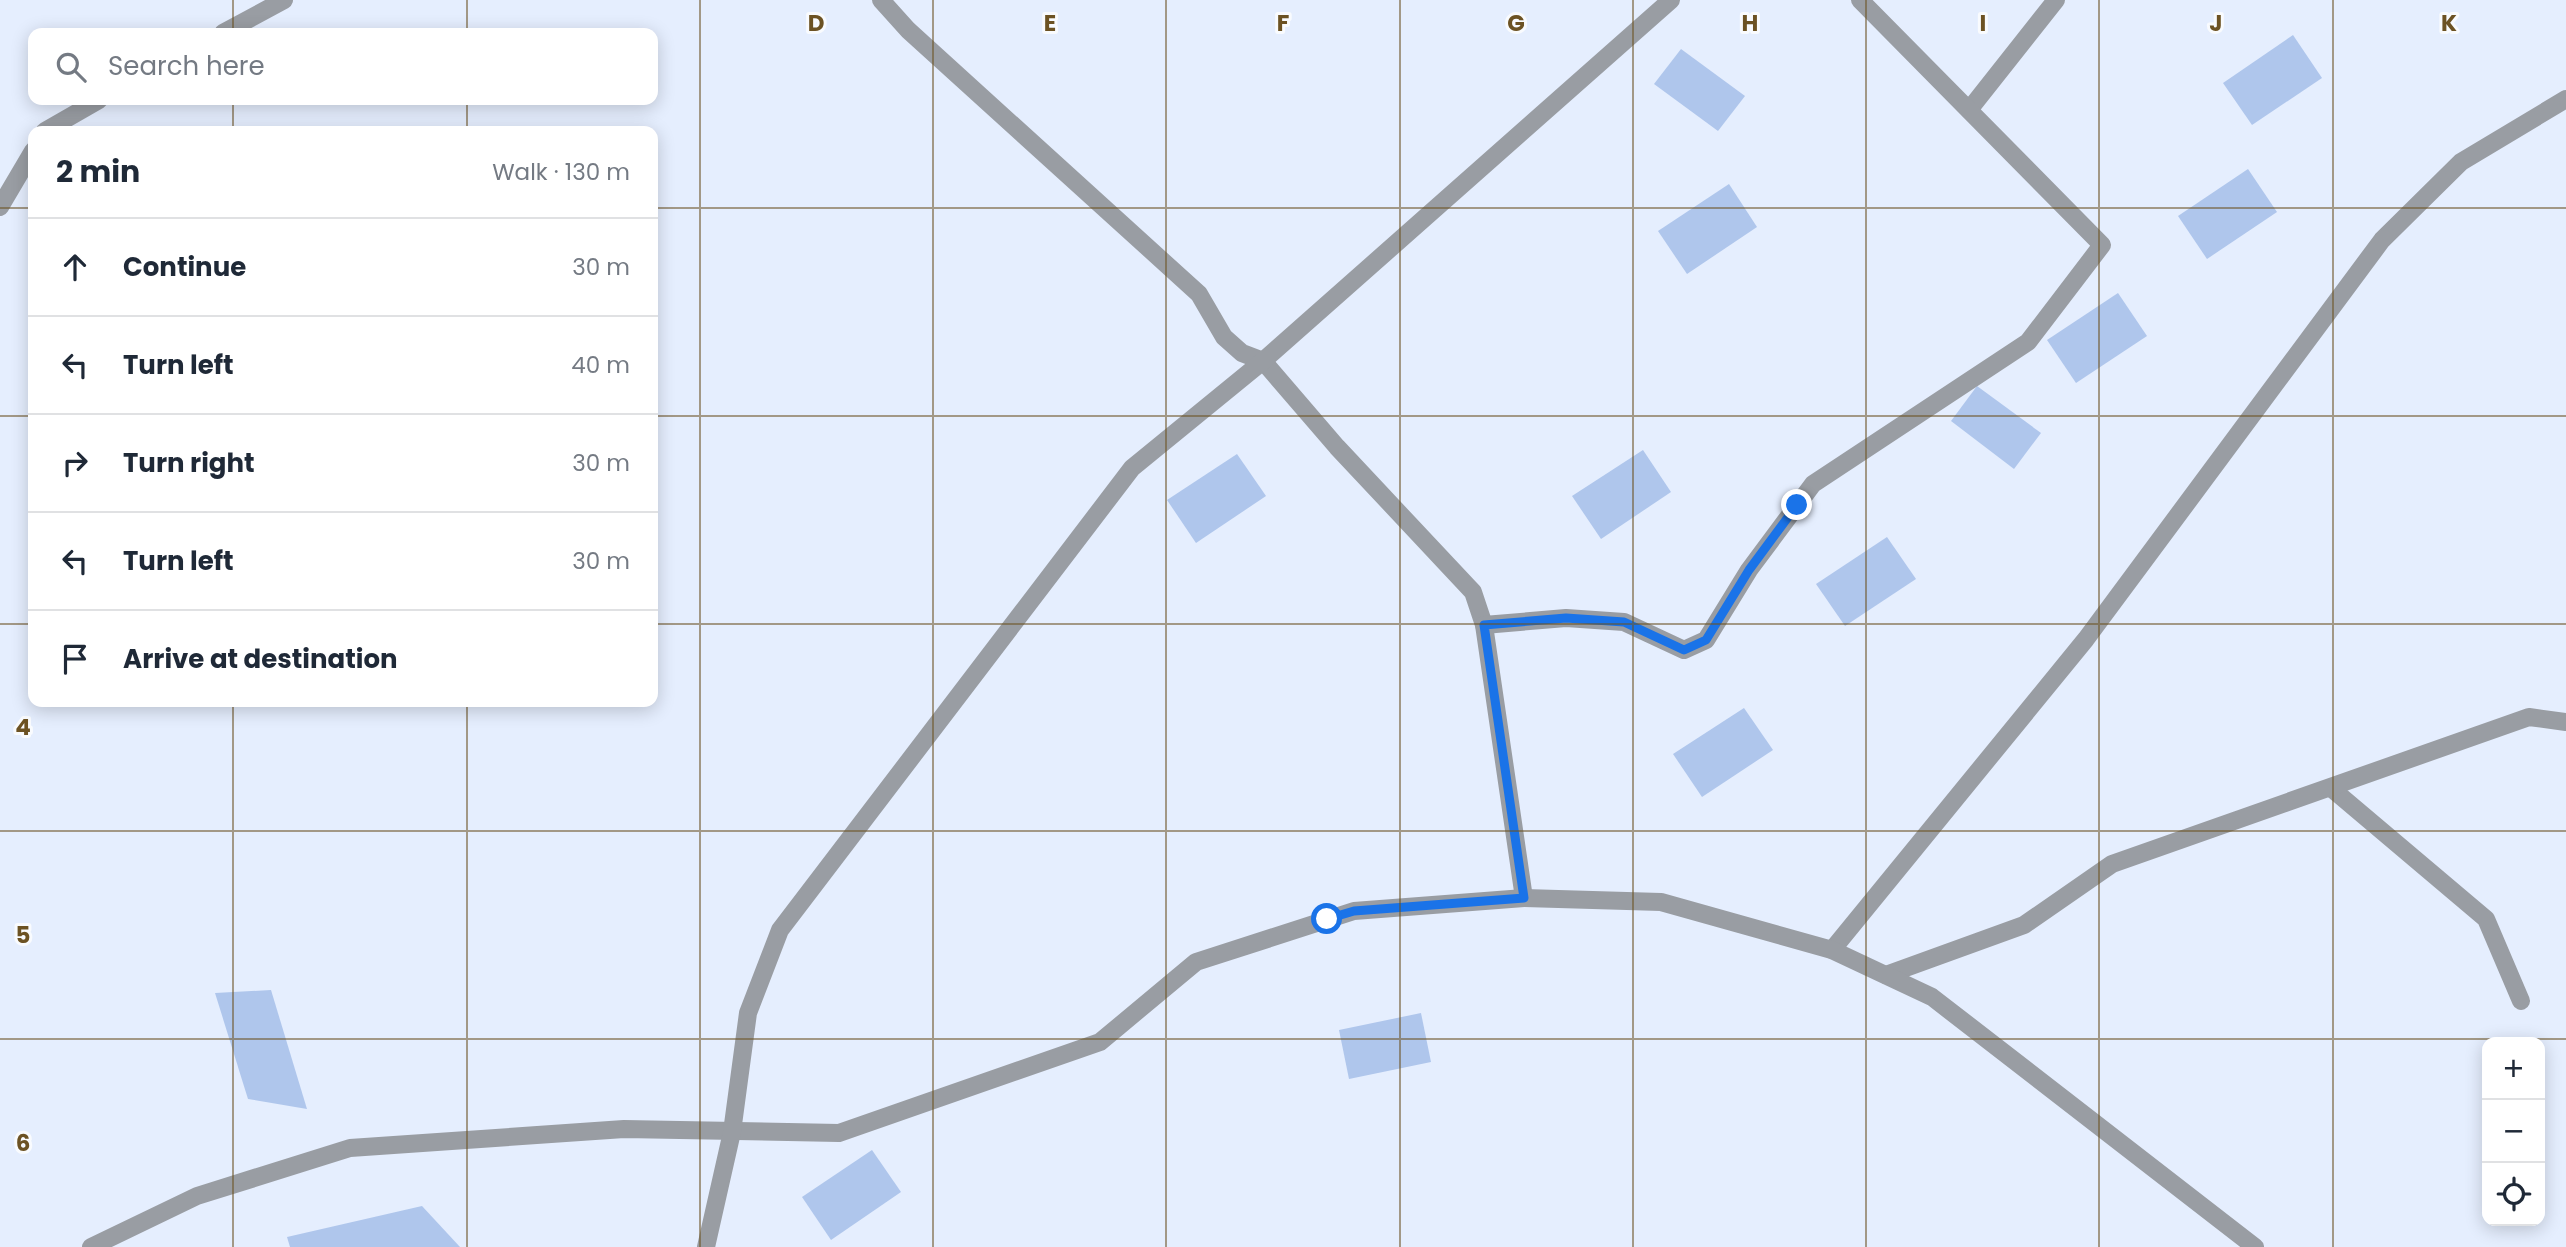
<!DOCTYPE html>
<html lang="en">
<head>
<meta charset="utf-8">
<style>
  body { margin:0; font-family:Poppins,sans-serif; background:#f2f2f3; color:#1f2937 }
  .controls { position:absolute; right:21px; bottom:21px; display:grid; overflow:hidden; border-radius:14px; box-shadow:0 4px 18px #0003 }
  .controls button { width:63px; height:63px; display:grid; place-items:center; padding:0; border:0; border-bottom:2px solid #e0e1e3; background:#fff; color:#1f2937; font:35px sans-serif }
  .stop { position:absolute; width:21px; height:21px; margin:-16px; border:5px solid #1a73e8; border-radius:50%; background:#fff }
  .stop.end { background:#1a73e8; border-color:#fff; box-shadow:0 2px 7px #0008 }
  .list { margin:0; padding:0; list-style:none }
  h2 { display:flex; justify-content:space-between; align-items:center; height:91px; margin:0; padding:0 28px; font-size:30px }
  h2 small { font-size:23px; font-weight:400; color:#747a83 }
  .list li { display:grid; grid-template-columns:46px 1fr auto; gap:21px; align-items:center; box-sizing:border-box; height:98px; padding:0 28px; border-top:2px solid #e0e1e3 }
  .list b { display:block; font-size:26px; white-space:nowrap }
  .list em { font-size:23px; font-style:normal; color:#747a83 }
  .icon { flex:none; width:38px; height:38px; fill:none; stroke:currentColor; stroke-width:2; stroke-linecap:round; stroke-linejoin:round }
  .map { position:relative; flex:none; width:2566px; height:1247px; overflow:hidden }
  .search { position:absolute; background:#fff; box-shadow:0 4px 18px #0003; left:28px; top:28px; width:630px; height:77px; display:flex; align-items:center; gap:18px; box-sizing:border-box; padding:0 24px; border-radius:14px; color:#747a83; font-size:26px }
  .panel { position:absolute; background:#fff; box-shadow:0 4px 18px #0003; left:28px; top:126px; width:630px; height:581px; border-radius:14px }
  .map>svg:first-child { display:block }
  .building { fill:#afc6ec }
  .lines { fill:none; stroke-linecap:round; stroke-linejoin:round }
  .street { stroke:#999da3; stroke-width:18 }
  .route { stroke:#1a73e8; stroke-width:9 }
  .grid { fill:none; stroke:#6c5223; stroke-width:2; stroke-opacity:0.55 }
  .grid-label { font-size:23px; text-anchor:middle; font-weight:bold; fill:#6c5223; stroke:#f9fbfe; stroke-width:6; stroke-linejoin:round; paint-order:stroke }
</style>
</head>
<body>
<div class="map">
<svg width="2566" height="1247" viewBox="0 0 2566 1247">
  <rect width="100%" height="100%" fill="#e5eefe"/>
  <g class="building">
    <path d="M2293,35l29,43 -70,47 -29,-42z"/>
    <path d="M1681,49l64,47 -27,35 -64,-47z"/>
    <path d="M2248,169l29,43 -70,47 -29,-43z"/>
    <path d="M1729,184l28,43 -70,47 -29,-43z"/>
    <path d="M2118,293l29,43 -71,47 -29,-43z"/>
    <path d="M1977,386l64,47 -27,36 -63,-48z"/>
    <path d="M1643,450l28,42 -70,47 -29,-43z"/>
    <path d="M1237,454l29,42 -70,47 -29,-43z"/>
    <path d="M1887,537l29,42 -71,47 -29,-42z"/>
    <path d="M1744,708l29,42 -71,47 -29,-43z"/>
    <path d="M271,990l36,119 -59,-10 -33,-106z"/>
    <path d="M1421,1013l10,49 -82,17 -10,-49z"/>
    <path d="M872,1150l29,42 -70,48 -29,-43z"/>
    <path d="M422,1206l38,41h-170l-3,-10z"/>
  </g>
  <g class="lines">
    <g class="street">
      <path d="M881,0l27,30 291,264 25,43 18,16 21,8 74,86 136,145 11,33 40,273"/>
      <path d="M223,33l61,-33"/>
      <path d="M1969,110l87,-110"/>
      <path d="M45,131l54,-31"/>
      <path d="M0,207l33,-56"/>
      <path d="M1484,625l82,-7 58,4 60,28 22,-10 43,-70 64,-86 215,-142 74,-97 -242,-245"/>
      <path d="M2331,788l155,131 35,82"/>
      <path d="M1832,950l254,-311 296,-399 79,-78 105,-63"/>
      <path d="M1886,975l138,-50 88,-61 417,-147 37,5"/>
      <path d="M91,1247l106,-51 153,-48 274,-19 215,4 261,-91 96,-80 158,-51 170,-13 137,4 171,48 100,47 323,250"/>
      <path d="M706,1247l26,-115 16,-119 32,-83 352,-462 131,-107 408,-361"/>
    </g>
  </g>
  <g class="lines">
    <path class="route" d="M1327,919l27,-8 170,-13 -40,-273 82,-7 58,4 60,28 22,-10 43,-70 48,-65"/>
  </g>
  <path class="grid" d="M233,0v33M467,0v33M700,0v1247M933,0v1247M1166,0v1247M1400,0v1247M1633,0v1247M1866,0v1247M2099,0v1247M2333,0v1247M233,100v31M467,100v31M0,208h33M653,208h1913M0,416h33M653,416h1913M0,624h33M653,624h1913M233,702v545M467,702v545M0,831h2566M0,1039h2566"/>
  <g class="grid-label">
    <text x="816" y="31">D</text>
    <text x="1050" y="31">E</text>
    <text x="1283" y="31">F</text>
    <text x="1516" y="31">G</text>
    <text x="1750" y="31">H</text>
    <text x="1983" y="31">I</text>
    <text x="2216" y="31">J</text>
    <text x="2449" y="31">K</text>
    <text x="23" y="735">4</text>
    <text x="23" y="943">5</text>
    <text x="23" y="1151">6</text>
  </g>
</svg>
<div class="controls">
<button>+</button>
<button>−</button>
<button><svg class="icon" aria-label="locate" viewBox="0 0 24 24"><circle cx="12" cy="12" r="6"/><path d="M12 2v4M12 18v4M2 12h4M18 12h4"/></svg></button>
</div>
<div class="stop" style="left:1327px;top:919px"></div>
<div class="stop end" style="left:1797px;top:505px"></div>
<div class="search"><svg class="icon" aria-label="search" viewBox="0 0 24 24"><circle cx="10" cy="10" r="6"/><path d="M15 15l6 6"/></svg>Search here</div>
<section class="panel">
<h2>2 min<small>Walk · 130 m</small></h2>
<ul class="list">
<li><svg class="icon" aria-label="ahead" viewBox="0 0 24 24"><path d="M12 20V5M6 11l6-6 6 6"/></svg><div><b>Continue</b></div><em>30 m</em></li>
<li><svg class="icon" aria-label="left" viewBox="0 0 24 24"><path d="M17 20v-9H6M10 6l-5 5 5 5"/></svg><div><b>Turn left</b></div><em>40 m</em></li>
<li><svg class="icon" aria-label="right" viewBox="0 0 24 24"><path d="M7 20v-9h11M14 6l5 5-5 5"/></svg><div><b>Turn right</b></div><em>30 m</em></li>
<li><svg class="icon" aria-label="left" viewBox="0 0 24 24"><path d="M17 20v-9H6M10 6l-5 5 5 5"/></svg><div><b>Turn left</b></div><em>30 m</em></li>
<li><svg class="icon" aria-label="arrive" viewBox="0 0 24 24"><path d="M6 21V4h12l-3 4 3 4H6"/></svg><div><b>Arrive at destination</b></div></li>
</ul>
</section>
</div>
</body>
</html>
